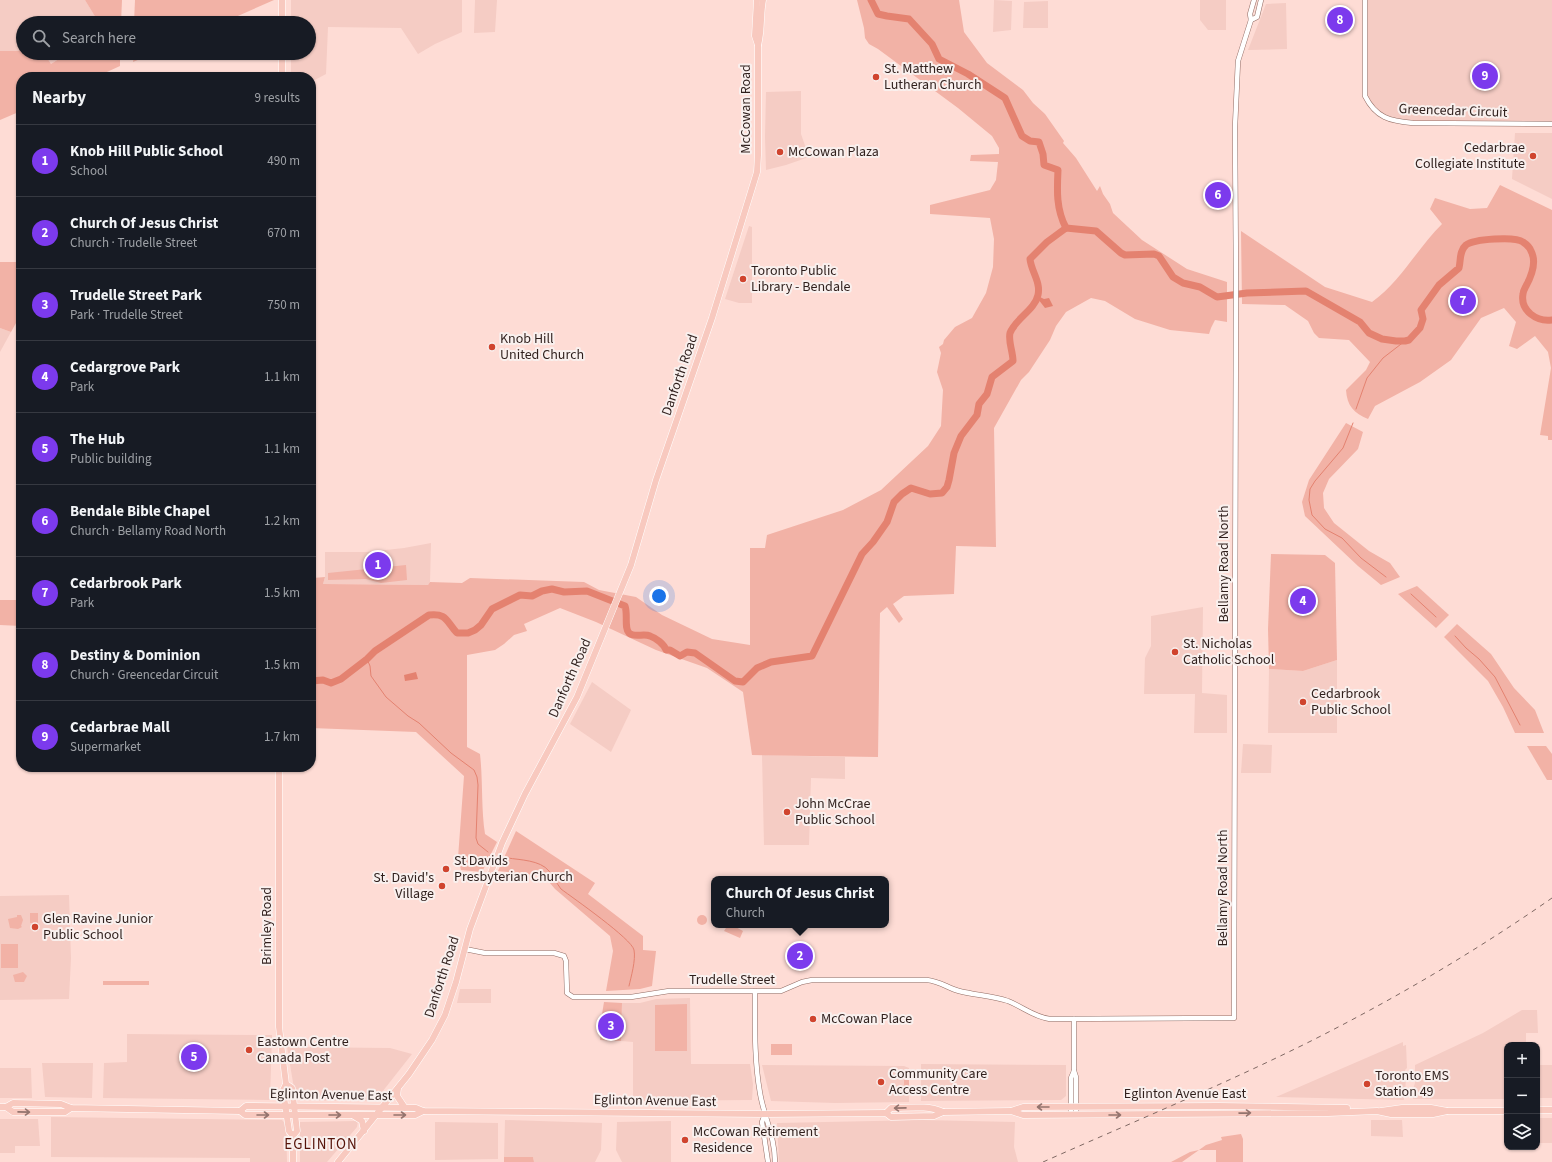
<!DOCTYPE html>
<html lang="en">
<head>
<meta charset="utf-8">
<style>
  body { margin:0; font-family:"Source Sans 3",sans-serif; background:#242831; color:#f1f3f6 }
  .controls { position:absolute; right:12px; bottom:12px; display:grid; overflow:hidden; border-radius:8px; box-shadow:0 1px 3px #0004 }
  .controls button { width:36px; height:36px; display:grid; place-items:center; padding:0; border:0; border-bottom:1px solid #363941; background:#171b24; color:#f1f3f6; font:20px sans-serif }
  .you { position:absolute; left:659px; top:596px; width:14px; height:14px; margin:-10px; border:3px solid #fff; border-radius:50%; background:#1a73e8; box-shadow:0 0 0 6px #1a73e833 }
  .badge { display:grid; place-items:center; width:26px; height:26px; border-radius:50%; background:#7c3aed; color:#fff; font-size:13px; font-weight:700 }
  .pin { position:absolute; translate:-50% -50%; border:2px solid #fff; box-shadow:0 1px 4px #0006 }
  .popup { position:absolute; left:711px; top:876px; width:178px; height:52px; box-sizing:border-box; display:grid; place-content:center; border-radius:8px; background:#171b24; filter:drop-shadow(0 1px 3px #0005); font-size:13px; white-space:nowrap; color:#9ea1a6 }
  .popup b { font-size:15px; color:#f1f3f6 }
  .popup::after { content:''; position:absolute; left:50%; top:100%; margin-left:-8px; border:8px solid transparent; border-top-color:#171b24 }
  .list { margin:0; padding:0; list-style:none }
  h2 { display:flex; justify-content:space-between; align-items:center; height:52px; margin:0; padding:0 16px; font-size:17px }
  h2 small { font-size:13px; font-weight:400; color:#9ea1a6 }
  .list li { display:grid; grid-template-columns:26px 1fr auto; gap:12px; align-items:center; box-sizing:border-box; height:72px; padding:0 16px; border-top:1px solid #363941 }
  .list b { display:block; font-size:15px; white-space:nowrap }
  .list p { margin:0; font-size:13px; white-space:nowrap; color:#9ea1a6 }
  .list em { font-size:13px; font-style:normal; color:#9ea1a6 }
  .icon { flex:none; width:22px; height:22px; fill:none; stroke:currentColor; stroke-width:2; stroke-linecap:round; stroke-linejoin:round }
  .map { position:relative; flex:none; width:1552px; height:1162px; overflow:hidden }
  .search { position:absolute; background:#171b24; box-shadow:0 1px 3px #0004; left:16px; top:16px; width:300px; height:44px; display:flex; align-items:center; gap:10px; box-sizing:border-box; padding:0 14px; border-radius:22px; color:#9ea1a6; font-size:15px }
  .panel { position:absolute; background:#171b24; box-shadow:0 1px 3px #0004; left:16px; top:72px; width:300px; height:700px; border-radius:16px }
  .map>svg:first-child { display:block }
  .built { fill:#f5ccc4 }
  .green { fill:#f2b2a6 }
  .water { fill:#e48270 }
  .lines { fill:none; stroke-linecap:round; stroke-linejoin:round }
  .stream { stroke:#e48270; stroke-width:1 }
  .river { stroke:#e48270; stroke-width:7 }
  .minor-casing { stroke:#926c64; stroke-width:5.5 }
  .major-casing { stroke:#fff; stroke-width:7 }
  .minor { stroke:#fff; stroke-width:4.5 }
  .major { stroke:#f8c9bf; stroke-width:6 }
  .rail { stroke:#7f6863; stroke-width:1; stroke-dasharray:5 5; stroke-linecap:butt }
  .oneway { stroke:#94746e }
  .poi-dot { fill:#d0442e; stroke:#f9f0ee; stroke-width:1.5 }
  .labels { text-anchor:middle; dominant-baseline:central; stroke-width:4; stroke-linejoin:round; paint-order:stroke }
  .poi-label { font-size:14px; fill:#2f1f1c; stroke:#f9f0ee; text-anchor:start }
  .street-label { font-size:14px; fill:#2f1f1c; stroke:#f9f0ee }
  .neighbourhood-label { font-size:15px; letter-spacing:1px; fill:#561309; stroke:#f9f0ee }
</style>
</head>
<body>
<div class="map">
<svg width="1552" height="1162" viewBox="0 0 1552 1162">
  <rect width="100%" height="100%" fill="#fedcd5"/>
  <g class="built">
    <path d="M0,0h85l14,23h-76v12l-4,-1v17h-19z"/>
    <path d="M291,0h171v32l-27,12 -17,10 -17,-26 -73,-1 -2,47 -15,8v-5h-20v-24h18v-30h-18z"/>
    <path d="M475,0h22l-2,32 -21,1z"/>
    <path d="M994,0l18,1 -1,29 -18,2z"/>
    <path d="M1200,0h26v30h-18l-8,-10z"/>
    <path d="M1365,0h187v124l-139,-1 -33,-8 -15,-19z"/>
    <path d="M1048,1v27h-25l1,-26z"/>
    <path d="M1286,3l1,46 -39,1 18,-46z"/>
    <path d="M44,53h24l-17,11z"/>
    <path d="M801,91v43l8,23 -23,8 -20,5 -1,-33 1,-45z"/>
    <path d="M1515,133h37v66l-40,-20z"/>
    <path d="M749,226l3,1v76h-13l-14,-4z"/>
    <path d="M0,328l11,4 -11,20z"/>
    <path d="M431,543l-1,39 -2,3 -105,-1 2,-7v-25h42l37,-4z"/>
    <path d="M1203,607l-1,86 25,2v38h-33l1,-39h-51l1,-36 6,-12v-30z"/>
    <path d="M1337,660v73h-69l1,-64 34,2z"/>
    <path d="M592,682l39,28 -20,42 -41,-28z"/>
    <path d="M1243,744l29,1 -1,28h-30z"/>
    <path d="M762,755l83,2v22l-34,-1 -2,67h-45z"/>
    <path d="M69,895l2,63 -2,41 -69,1v-104z"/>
    <path d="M460,989h31v14h-34z"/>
    <path d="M690,998l1,66h59l3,20 -1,16 -119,1v-59l-12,-1 1,-38h18l16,-4z"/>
    <path d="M1522,1010h15l1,23h-12v12h-19v54h-94v-10l2,-6v-18l68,-32z"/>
    <path d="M127,1034l145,1 -2,65 -167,-2 1,-35 23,-1z"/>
    <path d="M1403,1042v4l3,-1 1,23 -2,2 1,5 -1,22h-1v3l-128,-3z"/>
    <path d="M287,1047l103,1 22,6 -37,47 -79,-1z"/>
    <path d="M42,1063h51l-1,35 -47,-1z"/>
    <path d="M921,1064l145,1v31l-5,4 -140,1z"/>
    <path d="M762,1065l142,1 5,2v34l-74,1 -64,-2z"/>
    <rect x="1537" y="1065" width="15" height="33"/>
    <path d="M0,1068h31l1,30h-32z"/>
    <path d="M51,1117l231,3 4,5 1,37h-37v-4l-199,-1z"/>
    <rect x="1537" y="1118" width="15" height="25"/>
    <path d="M0,1119h38l2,27h-25v7h-15z"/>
    <path d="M505,1120l97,3 -1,27 -6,12h-61l-1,-5h-29z"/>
    <path d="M923,1120l92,2 -1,25 4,15h-239l-2,-39z"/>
    <path d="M1371,1120h31l1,17 -32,-1z"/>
    <path d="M358,1121l-1,6 -30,35h-27v-40z"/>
    <path d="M671,1121v41h-49l-6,-12 1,-28z"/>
    <path d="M435,1122l63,1v36l-63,1z"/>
  </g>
  <g class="green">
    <path d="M85,0h37l-1,23h-22z"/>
    <path d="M135,0h139l-52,23h-88z"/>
    <path d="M857,0h102l5,32 23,31 36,27 10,13 12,11 19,27 -1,2 13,15 21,33 3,-5 3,8 7,10 3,9 29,27 45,29 40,13v40l-12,-2 -4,8 -2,6 -39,-4 -35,-11 -30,-18 -14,-3 -25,14 -10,14 -6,14 -21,32 -8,8 -27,48 2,119 -40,-1 -2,48 -50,2 -11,8 10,15 -4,4 -12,-16 -7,6 -2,144 -126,-2 -9,-63 -36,-24 -51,-18 -60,-28 -36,-14 -36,16 3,7 -13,4 -10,9 -9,6 -28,5v92l13,7c3,27 1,54 5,80l12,8 -15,30 -21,-2 -3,-12 6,-82 -48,-44 -105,-4v-141h2v-9l12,-1 -2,7 105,1 2,-3 32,1 8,-5 114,4 15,8 37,7 26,18 50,24 38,6v-97h15l2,-13 76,-25 38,-20 47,-44 13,-20 2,-36 -6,-18 4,-19 -2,-6 4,-3 1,-4 11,-13 17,-9 14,-25 7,-26 1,-28 -4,-21 -60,-4v-9l60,-15 6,-10 2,-18 -28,-1 1,-6 28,-1v-6l-7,-12 -34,-28 -80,-59 -9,-5 -4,-6 -1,-10z"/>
    <path d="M19,34l4,1v18h21l7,11 17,-11h52v13l-24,11h-75v34l-21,9v-69h19z"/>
    <path d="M134,53h20l-21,9z"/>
    <path d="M1500,185l52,25v230h-4v-4l-8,-1 11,-67 -3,-16 -13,-16 -18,13 -8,-3 7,-24 -12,-14 -23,10 -30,42 -31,22 -45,24 -7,13c-14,-6 -21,-13 -22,-29l20,-20 4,-8 -21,-22 -30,-2 -5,-5 -6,-12 -23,-16 -43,-1 -1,-73 84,56 47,15c28,-20 45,-53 70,-78l-12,-15 5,-11 35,11 17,-1z"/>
    <path d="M0,262h21v52l-10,18 -11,-4z"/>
    <path d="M1346,423l17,9 -5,17 -29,30 -6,14 1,15 10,15 35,28 21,12 10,14 -19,8 -23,-19 -53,-50 -3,-14 7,-22z"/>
    <path d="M1271,554l54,1 10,8 2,97 -34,11 -34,-2 -1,-40z"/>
    <path d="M406,565l1,15 -26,3 -15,-4 -38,1v-7z"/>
    <path d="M1417,586l32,29 -13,13 -38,-34z"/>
    <path d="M0,600h21v26l-21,-1z"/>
    <path d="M1457,624l34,30 23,34 21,22 9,23h-29l-12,-26 -15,-26 -44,-44z"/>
    <path d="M1527,746h19l6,8v26h-5z"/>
    <path d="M516,831l79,52 -7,11 55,42v14l13,1 -4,35 -12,3 -34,2 7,-40 -3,-15 -55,-47 -11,-13 -46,-5z"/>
    <rect x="30" y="913" width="8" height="10"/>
    <path d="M17,915h4l2,5 -2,6 1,1 -4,2 -8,-1 -2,-9 9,-2z"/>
    <circle cx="702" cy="920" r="5"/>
    <path d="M728,925h4l11,6 -3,7 -16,-7z"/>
    <rect x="1" y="944" width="17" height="24"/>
    <path d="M23,972l4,4 -3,6h-9l-2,-7z"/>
    <rect x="103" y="981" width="46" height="4"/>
    <path d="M604,1002l18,1 -1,38 -21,-1 1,-20z"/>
    <path d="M687,1004v47h-32v-46z"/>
    <rect x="771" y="1044" width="21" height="11"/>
    <rect x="904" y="1074" width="5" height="13"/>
    <path d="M1241,1134l2,5v23h-27v-12h-17l-17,12h-11l19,-10 9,-2 7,-5 16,-5 -1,-3z"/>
    <path d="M504,1157h29l1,5h-30z"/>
  </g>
  <g class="water">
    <path d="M1040,297l4,2 5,-1 4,8 -8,2 -7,-9z"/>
    <path d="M416,672l2,7 -13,2 -1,-6z"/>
  </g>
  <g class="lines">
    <g class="stream">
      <path d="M1356,409l11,-31 16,-20 22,-17"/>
      <path d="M1353,423l-10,25 -28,33 -5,8 -1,11 3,15 13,14 17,9 19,20 25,19"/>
      <path d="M1411,594l25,23"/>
      <path d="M1455,636l11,12 13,11 16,18 25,48"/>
      <path d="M367,659l3,7 1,10 15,21 22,19 11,7 32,30 23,17 3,7 1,8 -2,53 2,6 10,8"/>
      <path d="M508,858c12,2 32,2 41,13 5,5 7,12 12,18 12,9 71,50 73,61 2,10 -3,27 -5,36"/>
    </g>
    <g class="river">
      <path d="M871,0l7,14 9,2 22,3 23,25 7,15 29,15 37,24 17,38 8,5 9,1 4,12 1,11 14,5c-1,20 -2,39 8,58"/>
      <path d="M1066,228l30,3 25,22 4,2 29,-1 5,2 14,21 10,6 17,4 17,10 30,-4 59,-2 54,31 9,11 13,6 14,2h9l4,-1 11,-12 3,-9 -2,-9 18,-25 20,-17c2,-8 0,-17 7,-23 8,-6 49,-9 57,-3 3,2 7,6 8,9 6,11 1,24 -5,35 -1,2 -3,5 -3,8 -3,17 14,28 29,26"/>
      <path d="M311,681l12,-1 8,3 10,-4 26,-20 8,-8 54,-36c18,-2 17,6 28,18h11l7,-3 6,-5 11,-16 28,-14 12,1 10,-5 10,-2 12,3 23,-1 38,15c3,8 -1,22 4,27 5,5 15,0 21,3 6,2 14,8 16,14h4l10,6 7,-4 8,1 40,28 8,1 14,-14 14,-6 41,-6 50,-102 11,-12 14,-20 7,-20 8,-8 9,-6 19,6 12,-1 5,-6 2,-7 5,-27 7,-17 16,-21 2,-11 8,-10 5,-17 21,-16c0,-9 -5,-20 -3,-28 5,-14 25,-23 28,-38 3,-13 -7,-24 -8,-36l17,-17 19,-14"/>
    </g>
    <defs>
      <g id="minor">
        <path d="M1365,0v96c11,22 25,25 48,27l139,1"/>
        <path d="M1251,20l6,-3 4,-17"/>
        <path d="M465,949l20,4h69l10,3 2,5 1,32 6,4h58l38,-6h112l21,-9 10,-2h115c12,1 21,8 32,11 16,4 33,5 49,10 15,6 26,16 42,18l184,-1 2,-736 -1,-155 3,-66 13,-41 -1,-6 4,-14"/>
        <path d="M755,991c0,34 -1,68 5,102 4,24 15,44 15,69"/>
        <path d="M1074,1019v52l2,6v38"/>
        <path d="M765,1114l-3,8 6,40"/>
        <path d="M1071,1115v-37l3,-7"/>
      </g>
      <g id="major">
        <path d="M757,0l-2,36 3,9"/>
        <path d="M282,23v-23"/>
        <path d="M282,53v24"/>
        <path d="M279,767v260l7,57 -3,6 6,41 4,5v26"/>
        <path d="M286,1084l6,4 5,43 -4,5"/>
        <path d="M398,1088l-1,8 8,12"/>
        <path d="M0,1107h6l7,-4 48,1 10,4 169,3 5,4h170l8,-4"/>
        <path d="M6,1107l7,5h52l6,-4"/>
        <path d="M1537,1110h15"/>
        <path d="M240,1111l6,-5 170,2 7,3 342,3 121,-1 5,4 43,-1 9,-4"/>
        <path d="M1011,1111l12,-4 196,-1 128,2"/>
        <path d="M1381,1111l21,-3h29l16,3h60"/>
        <path d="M886,1113l5,-5c17,0 37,-3 52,4l68,-1 12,4 305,-2 49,-2 14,3h42l14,-3"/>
        <path d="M354,1116l8,5 2,10"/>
        <path d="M338,1162l71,-88 23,-34 13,-25 11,-33 14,-53 32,-86 23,-49 52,-97 54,-132 25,-85 56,-162 45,-146 1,-17v-110c4,-14 2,-30 5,-45"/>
      </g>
    </defs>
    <use href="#minor" class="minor-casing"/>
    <use href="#major" class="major-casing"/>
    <use href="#minor" class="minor"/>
    <use href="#major" class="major"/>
    <path class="rail" d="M1043,1162c90,-40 182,-78 270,-122 83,-42 163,-89 239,-142"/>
  </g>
  <defs><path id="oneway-shaft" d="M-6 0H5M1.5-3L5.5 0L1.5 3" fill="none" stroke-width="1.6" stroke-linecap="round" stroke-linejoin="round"/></defs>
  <g class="oneway">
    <use href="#oneway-shaft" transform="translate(1043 1107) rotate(180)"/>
    <use href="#oneway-shaft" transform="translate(900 1108) rotate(179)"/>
    <use href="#oneway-shaft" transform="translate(24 1112) rotate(1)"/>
    <use href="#oneway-shaft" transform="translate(1245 1113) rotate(-1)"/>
    <use href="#oneway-shaft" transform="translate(263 1115)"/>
    <use href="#oneway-shaft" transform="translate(335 1115)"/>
    <use href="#oneway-shaft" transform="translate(400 1115)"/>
    <use href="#oneway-shaft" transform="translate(1115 1115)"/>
  </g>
  <g class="poi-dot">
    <circle cx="876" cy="77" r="4"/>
    <circle cx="780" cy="152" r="4"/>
    <circle cx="1533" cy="156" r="4"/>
    <circle cx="743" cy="279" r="4"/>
    <circle cx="492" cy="347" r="4"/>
    <circle cx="1175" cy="652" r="4"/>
    <circle cx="1303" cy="702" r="4"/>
    <circle cx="787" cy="812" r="4"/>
    <circle cx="446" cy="869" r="4"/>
    <circle cx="442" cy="886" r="4"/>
    <circle cx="35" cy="927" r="4"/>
    <circle cx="813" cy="1019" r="4"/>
    <circle cx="249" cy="1050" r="4"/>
    <circle cx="881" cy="1082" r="4"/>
    <circle cx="1367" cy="1084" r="4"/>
    <circle cx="685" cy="1140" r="4"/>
  </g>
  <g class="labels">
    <g class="poi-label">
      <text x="884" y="69">St. Matthew<tspan x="884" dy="16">Lutheran Church</tspan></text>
      <text x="1525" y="148" text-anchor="end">Cedarbrae<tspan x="1525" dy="16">Collegiate Institute</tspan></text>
      <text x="788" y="152">McCowan Plaza</text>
      <text x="751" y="271">Toronto Public<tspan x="751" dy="16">Library - Bendale</tspan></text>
      <text x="500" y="339">Knob Hill<tspan x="500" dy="16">United Church</tspan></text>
      <text x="1183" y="644">St. Nicholas<tspan x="1183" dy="16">Catholic School</tspan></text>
      <text x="1311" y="694">Cedarbrook<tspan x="1311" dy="16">Public School</tspan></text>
      <text x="795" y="804">John McCrae<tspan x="795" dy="16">Public School</tspan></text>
      <text x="454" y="861">St Davids<tspan x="454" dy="16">Presbyterian Church</tspan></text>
      <text x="434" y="878" text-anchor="end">St. David's<tspan x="434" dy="16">Village</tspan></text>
      <text x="43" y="919">Glen Ravine Junior<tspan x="43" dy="16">Public School</tspan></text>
      <text x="821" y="1019">McCowan Place</text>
      <text x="257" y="1042">Eastown Centre<tspan x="257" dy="16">Canada Post</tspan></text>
      <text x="889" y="1074">Community Care<tspan x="889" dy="16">Access Centre</tspan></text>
      <text x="1375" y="1076">Toronto EMS<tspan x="1375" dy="16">Station 49</tspan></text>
      <text x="693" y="1132">McCowan Retirement<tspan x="693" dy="16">Residence</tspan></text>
    </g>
    <g class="street-label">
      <text transform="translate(746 109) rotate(-90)">McCowan Road</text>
      <text transform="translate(1453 111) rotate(2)">Greencedar Circuit</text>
      <text transform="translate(680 375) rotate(-71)">Danforth Road</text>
      <text transform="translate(1224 564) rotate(-90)">Bellamy Road North</text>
      <text transform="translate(570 678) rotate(-66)">Danforth Road</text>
      <text transform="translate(1223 888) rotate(-90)">Bellamy Road North</text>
      <text transform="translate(267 926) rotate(-90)">Brimley Road</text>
      <text transform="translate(442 977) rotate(-72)">Danforth Road</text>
      <text x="732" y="980">Trudelle Street</text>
      <text x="1185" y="1094">Eglinton Avenue East</text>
      <text transform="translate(331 1095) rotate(1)">Eglinton Avenue East</text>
      <text transform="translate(655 1101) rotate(1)">Eglinton Avenue East</text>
    </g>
    <g class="neighbourhood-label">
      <text x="321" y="1144">EGLINTON</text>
    </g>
  </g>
</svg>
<div class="controls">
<button>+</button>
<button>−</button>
<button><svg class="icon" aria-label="layers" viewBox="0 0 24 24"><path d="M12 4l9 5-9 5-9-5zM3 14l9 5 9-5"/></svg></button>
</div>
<div class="you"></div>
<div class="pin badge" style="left:378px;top:565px">1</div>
<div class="pin badge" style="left:800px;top:956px">2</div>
<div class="popup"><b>Church Of Jesus Christ</b>Church</div>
<div class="pin badge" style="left:611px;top:1026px">3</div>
<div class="pin badge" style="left:1303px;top:601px">4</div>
<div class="pin badge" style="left:194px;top:1057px">5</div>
<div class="pin badge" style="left:1218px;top:195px">6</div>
<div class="pin badge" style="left:1463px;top:301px">7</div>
<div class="pin badge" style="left:1340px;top:20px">8</div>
<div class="pin badge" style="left:1485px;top:76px">9</div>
<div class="search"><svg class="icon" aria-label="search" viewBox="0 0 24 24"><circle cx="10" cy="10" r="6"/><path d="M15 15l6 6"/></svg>Search here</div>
<section class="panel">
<h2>Nearby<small>9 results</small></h2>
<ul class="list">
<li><span class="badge">1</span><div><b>Knob Hill Public School</b><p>School</p></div><em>490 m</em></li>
<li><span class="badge">2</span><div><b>Church Of Jesus Christ</b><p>Church · Trudelle Street</p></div><em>670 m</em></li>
<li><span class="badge">3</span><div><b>Trudelle Street Park</b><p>Park · Trudelle Street</p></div><em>750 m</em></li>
<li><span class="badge">4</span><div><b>Cedargrove Park</b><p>Park</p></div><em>1.1 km</em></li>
<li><span class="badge">5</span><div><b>The Hub</b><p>Public building</p></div><em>1.1 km</em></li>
<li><span class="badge">6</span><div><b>Bendale Bible Chapel</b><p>Church · Bellamy Road North</p></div><em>1.2 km</em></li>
<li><span class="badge">7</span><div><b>Cedarbrook Park</b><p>Park</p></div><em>1.5 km</em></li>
<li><span class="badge">8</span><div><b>Destiny &amp; Dominion</b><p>Church · Greencedar Circuit</p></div><em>1.5 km</em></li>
<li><span class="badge">9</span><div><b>Cedarbrae Mall</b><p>Supermarket</p></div><em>1.7 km</em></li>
</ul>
</section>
</div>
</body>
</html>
